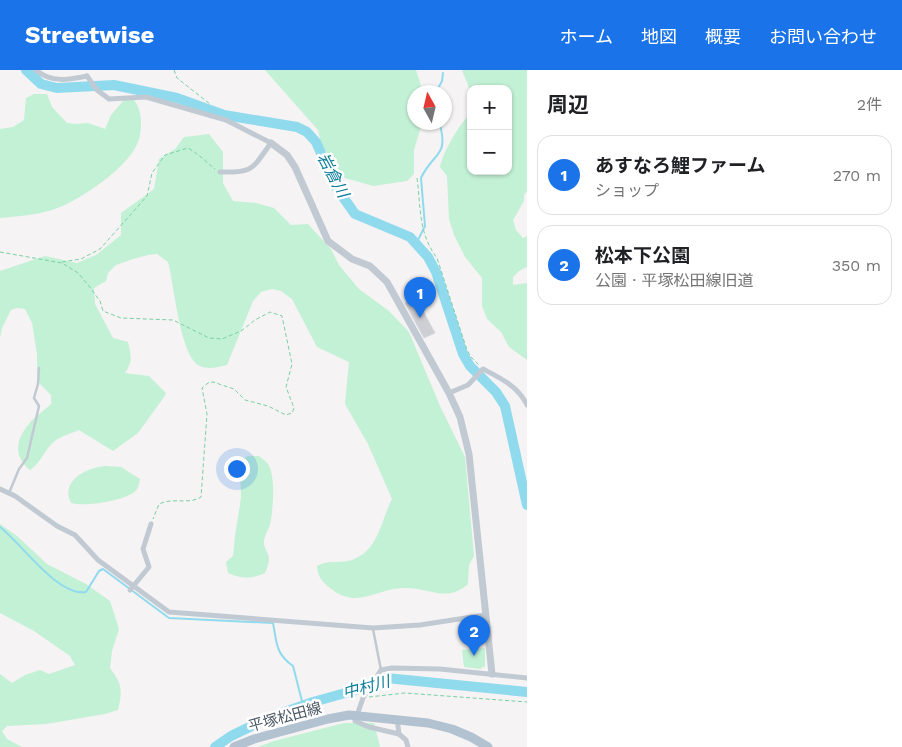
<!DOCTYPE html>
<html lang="ja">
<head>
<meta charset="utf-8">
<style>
  body { margin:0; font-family:"Work Sans","Noto Sans JP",sans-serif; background:#f2f2f2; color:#202124 }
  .controls { position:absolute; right:15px; top:15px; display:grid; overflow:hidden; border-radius:10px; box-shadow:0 1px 4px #0004 }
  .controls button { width:45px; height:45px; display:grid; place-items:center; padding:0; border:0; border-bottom:1px solid #e0e0e0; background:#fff; color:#202124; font:25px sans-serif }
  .compass { position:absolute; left:407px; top:15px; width:45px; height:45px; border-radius:50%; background:#fff; box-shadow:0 1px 4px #0004; rotate:352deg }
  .you { position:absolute; left:236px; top:398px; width:18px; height:18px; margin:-12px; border:4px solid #fff; border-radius:50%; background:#1a73e8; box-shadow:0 0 0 8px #1a73e833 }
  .badge { display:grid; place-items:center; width:32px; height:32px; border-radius:50%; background:#1a73e8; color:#fff; font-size:16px; font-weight:700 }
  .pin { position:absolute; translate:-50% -41px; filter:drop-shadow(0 1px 2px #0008) }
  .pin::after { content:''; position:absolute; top:26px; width:18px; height:15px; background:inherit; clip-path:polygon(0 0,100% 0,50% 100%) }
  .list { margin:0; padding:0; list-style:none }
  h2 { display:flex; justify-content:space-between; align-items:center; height:65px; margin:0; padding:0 20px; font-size:21px }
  h2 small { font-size:16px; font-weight:400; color:#757577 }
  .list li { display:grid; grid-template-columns:32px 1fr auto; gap:15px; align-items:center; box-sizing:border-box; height:80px; margin:0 10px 10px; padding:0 10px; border:1px solid #e0e0e0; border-radius:15px }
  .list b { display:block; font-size:19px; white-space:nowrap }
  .list p { margin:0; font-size:16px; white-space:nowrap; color:#757577 }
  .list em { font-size:16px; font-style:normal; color:#757577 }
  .map { position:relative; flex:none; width:527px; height:677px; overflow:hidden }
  header { display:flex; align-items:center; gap:30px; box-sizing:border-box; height:70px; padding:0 25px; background:#1a73e8; color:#fff }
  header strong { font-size:24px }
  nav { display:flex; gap:28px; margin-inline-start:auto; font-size:18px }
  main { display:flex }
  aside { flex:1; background:#fff }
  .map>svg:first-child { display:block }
  .green { fill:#c3f1d5 }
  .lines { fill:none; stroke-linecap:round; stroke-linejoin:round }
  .stream { stroke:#90daee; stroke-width:2 }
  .river { stroke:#90daee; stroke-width:10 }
  .building { fill:#cdcfd5; stroke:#d7d9de }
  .path { stroke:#7ad0a6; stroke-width:1; stroke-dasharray:4 2.5; stroke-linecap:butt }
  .service { stroke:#c1cad2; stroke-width:2.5 }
  .minor { stroke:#c1cad2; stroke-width:5 }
  .tertiary { stroke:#c1cad2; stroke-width:7 }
  .primary { stroke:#b3c2d1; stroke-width:9 }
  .labels { text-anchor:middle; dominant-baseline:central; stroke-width:5; stroke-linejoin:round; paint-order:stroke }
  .street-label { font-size:15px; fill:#4a5661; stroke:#fff }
  .water-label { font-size:16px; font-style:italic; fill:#0c7c9b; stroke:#fff }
</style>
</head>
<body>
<header>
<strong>Streetwise</strong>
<nav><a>ホーム</a><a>地図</a><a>概要</a><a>お問い合わせ</a></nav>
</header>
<main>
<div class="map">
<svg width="527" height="677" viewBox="0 0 527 677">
  <rect width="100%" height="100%" fill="#f5f3f3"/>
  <g class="green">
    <path d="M265,0h151l7,22h-9v30l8,1 -8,27v24l-7,7 -34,5 -28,-8 -9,-7 -15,-28 -3,-13z"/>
    <path d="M462,0h65v121l-3,4v6l-11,19 3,10 7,8 4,-2v31l-8,4 -6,6v8l14,-2v77l-18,-13 -8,-15 -14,-13 -5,-13v-28l-17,-21 -11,-22 -5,-16 -2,-43 -7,-9c4,-18 19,-41 31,-55v59h37v-82h-37v4z"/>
    <path d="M34,24h13l5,13 15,16 9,1 12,-1 17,6 6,-14 13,-15h10c5,6 7,15 7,22 0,9 -1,18 -6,26 -12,22 -51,49 -75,59 -19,8 -40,9 -60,11v-89l13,-2 11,-7 2,-22z"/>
    <path d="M209,64l14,18v31l10,18 23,2 18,5 17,17 17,-1 23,25 8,16 20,24 30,22 20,21 31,74 25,51 9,99 -5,9 -1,19c-21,19 -38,4 -62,4 -29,-1 -48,23 -76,0 -9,-7 -12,-12 -13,-22 9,-6 21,-3 31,-5 30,-7 32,-38 44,-62l-24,-55 -23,-40 4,-42 -32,-15 -25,-48 -11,-8 -9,-2 -11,3 -8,9 -26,64c-8,2 -19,5 -27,1 -20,-8 -26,-83 -32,-104l-11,-8 -9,1 -15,4 -17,6 -8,8 -2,8 -12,7 1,16 18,34 15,4c3,13 5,20 -3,31l24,3 17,17 -2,4 -26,36 -25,18 -34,-21c-7,3 -17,6 -23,10 -11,8 -15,23 -26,30 -16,-13 -15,-29 -2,-45 6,-8 16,-14 23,-21v-9l-11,-11 -3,-7v-23l-5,-31 -7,-14 -8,-1 -6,2 -9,18 -2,10v-67l45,-15 32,7 19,-8 25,-20v-22l33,-24 5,-30 16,-10 9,-12z"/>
    <path d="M248,386h11c3,3 7,5 9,8 8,12 5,47 2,61 -2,5 -5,10 -6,15 -1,15 11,11 1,33 -14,6 -23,6 -37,0l-2,-11 7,-6 2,-20 6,-38 -1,-37z"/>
    <path d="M105,396l16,1 19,12c-1,5 -1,10 -7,14 -12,8 -48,14 -62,10 -11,-22 15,-35 34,-37z"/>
    <path d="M0,454l17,12 30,28 39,20 24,17 9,28 -7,22 -2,17c12,16 13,23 8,42l-13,4 -59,10 -39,2 -5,5 5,8 15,8h-22v-73l12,9 13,-8 15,-5 9,4 26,-9 -5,-9 -36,-25 -34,-18z"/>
    <path d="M485,578v18l-5,3 -16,-2 -2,-17z"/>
    <path d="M344,653h30l6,24h-122l16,-6z"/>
  </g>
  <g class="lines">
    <g class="stream">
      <path d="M436,22l6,-11 1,-8"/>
      <path d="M416,174l9,-18 -4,-48c12,-26 29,-21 18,-56"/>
      <path d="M0,457c22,17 58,70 86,65l13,-21 4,-2 66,49 104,5c4,20 2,30 20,43l10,39"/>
    </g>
    <g class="river">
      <path d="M26,0l15,14 16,4 57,-3 63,13 47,17 73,12 10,5 9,10 20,45 19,27 55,23 18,20 8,15 27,82 7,12 26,26 9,14 22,99"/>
      <path d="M215,677l16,-11 37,-18 45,-16 50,-14 23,-10 141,14"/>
    </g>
  </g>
  <path class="building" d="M416,228l19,35 -11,5 -19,-35z"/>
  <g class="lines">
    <g class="path">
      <path d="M174,0l3,8 33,26"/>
      <path d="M417,108c4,29 1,55 20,80l30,92 4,7 8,8"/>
      <path d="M0,182l62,11 16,10 11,13 11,15 3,10 18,7 52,2 36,18 13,1 19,-8 14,-11 15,-8 12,4 10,48 -6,23 8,21 -2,5 -6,2 -18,-9 -23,-6 -11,-11 -21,-7 -5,1 -6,5 5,26 -6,83c-13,8 -27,0 -42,7l-6,15"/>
      <path d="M62,192l19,-3 19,-10 47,-53 5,-23 13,-18 23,-7c12,7 17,13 27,21"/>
      <path d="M369,627l36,-4 122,9"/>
    </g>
    <g class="service">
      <path d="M9,423l10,-24 8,-11 12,-52 -5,-8 4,-14 1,-16"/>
      <path d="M373,559l8,41"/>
    </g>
    <g class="minor">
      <path d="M36,0c15,13 33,10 51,6"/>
      <path d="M87,6l10,14 12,9 37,-2 80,23 45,23c-19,26 -17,30 -51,29"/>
      <path d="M449,323l19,-8 15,-16c17,9 35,17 44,36"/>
      <path d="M0,419l15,7 42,30 18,9 23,25 71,52 204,16 47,-3 65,-10"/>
      <path d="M130,520l19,-23 -6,-18 8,-25"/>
      <path d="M397,649l2,15 7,6 2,7"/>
      <path d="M399,664l-30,-7 -14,-6 8,-23 18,-28 11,-2 48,1 87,9"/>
    </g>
    <path class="tertiary" d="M271,73l16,12 8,12 33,74 24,18 18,7 17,16 62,111 11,24 9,37 23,220"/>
    <path class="primary" d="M234,677l20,-8 74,-20 21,-4 79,8 24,6 19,8 17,10"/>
  </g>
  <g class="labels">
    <g class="street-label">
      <text transform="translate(285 647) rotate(-15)">平塚松田線</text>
    </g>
    <g class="water-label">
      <text transform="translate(333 105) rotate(62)">岩倉川</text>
      <text transform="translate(366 617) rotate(-15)">中村川</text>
    </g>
  </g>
</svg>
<div class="controls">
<button>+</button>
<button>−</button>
</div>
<svg class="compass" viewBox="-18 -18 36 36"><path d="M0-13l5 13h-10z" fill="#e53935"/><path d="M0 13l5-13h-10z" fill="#757577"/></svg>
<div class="you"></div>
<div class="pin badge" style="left:420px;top:248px">1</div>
<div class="pin badge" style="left:474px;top:586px">2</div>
</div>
<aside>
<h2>周辺<small>2件</small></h2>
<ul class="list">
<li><span class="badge">1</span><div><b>あすなろ鯉ファーム</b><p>ショップ</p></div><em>270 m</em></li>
<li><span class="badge">2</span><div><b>松本下公園</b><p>公園 · 平塚松田線旧道</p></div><em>350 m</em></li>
</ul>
</aside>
</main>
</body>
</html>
